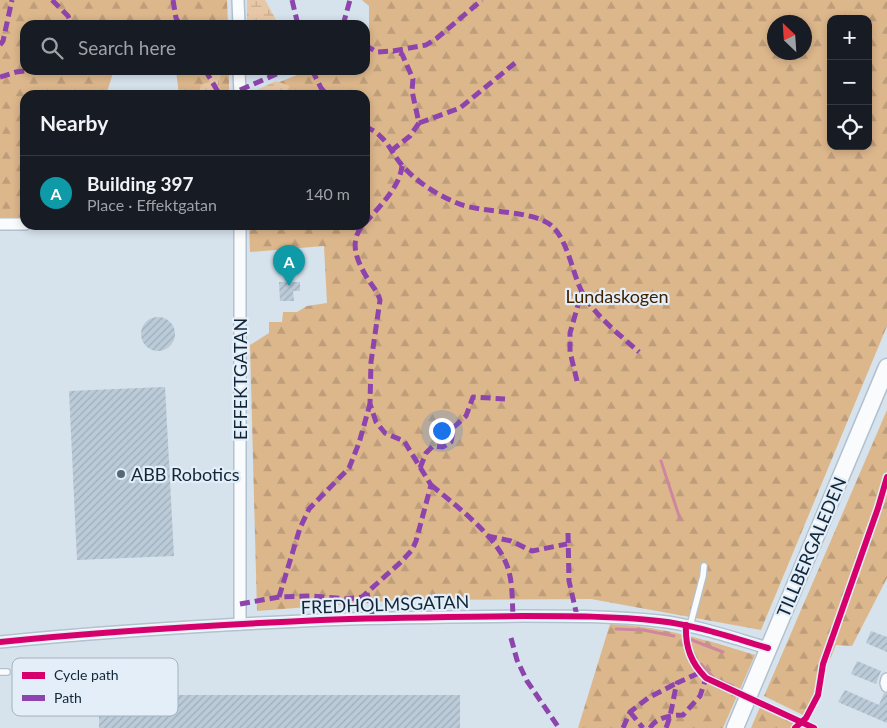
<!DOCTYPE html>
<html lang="en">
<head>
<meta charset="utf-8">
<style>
  body { margin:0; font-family:Lato,sans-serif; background:#242831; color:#f1f3f6 }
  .controls { position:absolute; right:15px; top:15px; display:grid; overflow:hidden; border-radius:10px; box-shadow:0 2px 8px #0003 }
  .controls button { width:45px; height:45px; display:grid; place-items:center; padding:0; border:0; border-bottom:1px solid #363941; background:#171b24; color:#f1f3f6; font:25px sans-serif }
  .compass { position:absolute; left:767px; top:15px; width:45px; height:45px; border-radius:50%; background:#171b24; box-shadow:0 2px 8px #0003; rotate:335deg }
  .you { position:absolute; left:441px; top:430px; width:18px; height:18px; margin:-12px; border:4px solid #fff; border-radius:50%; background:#1a73e8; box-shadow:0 0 0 8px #1a73e833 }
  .badge { display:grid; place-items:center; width:32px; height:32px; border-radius:50%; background:#2563eb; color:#fff; font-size:16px; font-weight:700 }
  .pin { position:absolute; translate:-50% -41px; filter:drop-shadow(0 1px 2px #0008) }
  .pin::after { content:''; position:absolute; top:26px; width:18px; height:15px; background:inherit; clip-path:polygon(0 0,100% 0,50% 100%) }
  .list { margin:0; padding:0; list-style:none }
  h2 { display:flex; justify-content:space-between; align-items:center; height:65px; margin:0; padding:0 20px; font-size:21px }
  h2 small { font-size:16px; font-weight:400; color:#9ea1a6 }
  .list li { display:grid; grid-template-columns:32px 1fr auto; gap:15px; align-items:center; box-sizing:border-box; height:75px; padding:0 20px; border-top:1px solid #363941 }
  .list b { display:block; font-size:19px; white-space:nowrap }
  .list p { margin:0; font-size:16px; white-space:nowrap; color:#9ea1a6 }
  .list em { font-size:16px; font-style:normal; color:#9ea1a6 }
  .icon { flex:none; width:28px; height:28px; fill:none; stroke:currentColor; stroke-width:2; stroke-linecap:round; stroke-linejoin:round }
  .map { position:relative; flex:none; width:887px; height:728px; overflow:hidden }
  .search { position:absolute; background:#171b24; box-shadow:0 2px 8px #0003; left:20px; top:20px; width:350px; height:55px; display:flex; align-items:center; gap:12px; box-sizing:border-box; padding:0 18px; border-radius:15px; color:#9ea1a6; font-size:19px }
  .panel { position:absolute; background:#171b24; box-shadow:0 2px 8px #0003; left:20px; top:90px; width:350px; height:140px; border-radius:15px }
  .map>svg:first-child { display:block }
  .forest { fill:url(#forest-firs); fill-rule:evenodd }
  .wetland { fill:url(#wetland-marsh) }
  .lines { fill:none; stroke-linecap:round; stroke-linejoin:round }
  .stream { stroke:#ce879f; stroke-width:3 }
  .building { fill:url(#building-hatch) }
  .service-casing { stroke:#b2c1cf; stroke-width:8 }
  .minor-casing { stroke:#b2c1cf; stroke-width:14 }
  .secondary-casing { stroke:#b2c1cf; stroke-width:19 }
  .service { stroke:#f9fbfc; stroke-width:5.5 }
  .minor { stroke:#f9fbfc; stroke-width:11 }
  .secondary { stroke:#f9fbfc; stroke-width:16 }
  .quiet { stroke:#8e44ad; stroke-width:5; stroke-dasharray:10 5; stroke-linecap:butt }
  .cycleway-casing { stroke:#e3eef8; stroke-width:9 }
  .cycleway { stroke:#d6006c; stroke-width:6 }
  .poi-dot { fill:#566878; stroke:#e3eef8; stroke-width:2 }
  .labels { text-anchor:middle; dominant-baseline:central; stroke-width:4.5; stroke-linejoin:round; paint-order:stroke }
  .park-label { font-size:18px; fill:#402100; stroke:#e3eef8 }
  .street-label { font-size:18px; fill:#112739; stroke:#e3eef8 }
  .poi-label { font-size:18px; fill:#112739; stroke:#e3eef8; text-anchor:start }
  .key { fill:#e3eef8; stroke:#a4b2bf; stroke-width:1 }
  .key-label { font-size:14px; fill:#112739 }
</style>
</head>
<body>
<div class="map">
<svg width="887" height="728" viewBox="0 0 887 728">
  <defs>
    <pattern id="forest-firs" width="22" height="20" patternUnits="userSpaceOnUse" patternTransform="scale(1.25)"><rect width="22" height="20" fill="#ddb78c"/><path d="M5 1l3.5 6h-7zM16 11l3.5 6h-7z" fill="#bd9d7a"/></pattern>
    <pattern id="wetland-marsh" width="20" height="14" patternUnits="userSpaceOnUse" patternTransform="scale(1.25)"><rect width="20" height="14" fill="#e8c7a6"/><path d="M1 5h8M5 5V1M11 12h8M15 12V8" fill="none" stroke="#c6ab90"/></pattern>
    <pattern id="building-hatch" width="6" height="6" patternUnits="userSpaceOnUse" patternTransform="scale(1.25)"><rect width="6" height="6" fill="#bbcbd8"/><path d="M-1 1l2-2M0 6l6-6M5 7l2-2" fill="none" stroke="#a0aeba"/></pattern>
  </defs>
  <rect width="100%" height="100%" fill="#d6e2ec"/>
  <g class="forest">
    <path d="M0,0h227l1,25h-203v45h89l-8,25h-81v125h-25z"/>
    <path d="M362,0h525v326l-126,304 -170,-31 -191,1 -143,11 -7,-266 19,-12v-11h13l1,-10h14l10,-6 20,-3 -3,-57 -74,6 -1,-27h116v-130h-110l4,-5 51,-20h55v-21l4,-2v-41zM831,19h37v127h-37zM774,22h30v30h-30z"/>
    <path d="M176,70h53v25h-50z"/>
    <path d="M887,410v168l-35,68 -16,-1 -31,71 -41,-20z"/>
    <path d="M610,624c50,2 97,16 145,31l-32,73h-145z"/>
    <path d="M760,707l46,21h-55z"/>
  </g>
  <g class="wetland">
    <path d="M247,0h18l14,25h-32z"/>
    <path d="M210,70h11l-2,25h-21l3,-10 8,-3z"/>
    <path d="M276,81l14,5 -6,9h-38z"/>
  </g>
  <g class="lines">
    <g class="stream">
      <path d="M661,461l19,58"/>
      <path d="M616,629l27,1 31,6"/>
      <path d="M689,639l34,13"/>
      <path d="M701,664l14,15 18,7"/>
    </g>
  </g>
  <g class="building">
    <path d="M279,282h21v9h-7l1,10h-14z"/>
    <circle cx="158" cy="334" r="17"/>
    <path d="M165,387l9,169 -97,4 -8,-169z"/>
    <path d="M871,631l16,6v15l-21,-9z"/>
    <path d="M857,661l24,10 -5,13 -25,-10z"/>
    <path d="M845,690l34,15 5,-12h3v30l-49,-21z"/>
    <rect x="99" y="695" width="361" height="33"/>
  </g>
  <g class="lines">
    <defs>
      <g id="service">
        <path d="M690,626l13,-50 1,-10"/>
        <path d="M0,672h7"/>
      </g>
      <g id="minor">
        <path d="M238,0l1,25"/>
        <path d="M239,70l1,25"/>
        <path d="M0,224h25"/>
        <path d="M240,624v-399"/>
        <path d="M0,642c107,-11 214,-17 321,-22 68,-3 135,-3 202,-4 46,0 91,0 136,5 37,4 74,17 109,27"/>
        <path d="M887,679l-1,4 1,3"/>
      </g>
      <path id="secondary" d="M735,728l152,-361"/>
    </defs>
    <use href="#service" class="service-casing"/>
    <use href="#minor" class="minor-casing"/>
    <use href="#secondary" class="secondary-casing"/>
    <use href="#service" class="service"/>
    <use href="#minor" class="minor"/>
    <use href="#secondary" class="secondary"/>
    <g class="quiet">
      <path d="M52,0l16,16 4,9"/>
      <path d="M173,0l3,18 4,7"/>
      <path d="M292,0l6,25"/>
      <path d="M343,25l7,-25"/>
      <path d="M0,45l3,-4 9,-41"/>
      <path d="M365,45l12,7 16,-1 33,-6 11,-7 45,-38"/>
      <path d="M205,70l15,25"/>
      <path d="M312,70l9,18 6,7"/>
      <path d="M0,77l16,-5 16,-2"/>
      <path d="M240,90l46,-20"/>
      <path d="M419,123l41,-15 55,-45"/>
      <path d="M365,126c5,3 12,6 16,11 8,7 13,19 20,27 14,17 36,31 56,39 25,11 75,6 95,23 16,15 20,46 30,66 13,24 37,42 57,60"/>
      <path d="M391,151l19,-15 9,-13 -7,-32 1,-12 -11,-25 -9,-3"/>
      <path d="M365,223c14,-16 35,-36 37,-57"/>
      <path d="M577,381l-7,-29v-19l12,-42"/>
      <path d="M420,468l6,-15 7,-7 10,1 8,-5 3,-15 12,-11 7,-19 32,2"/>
      <path d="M431,485c23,19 64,50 75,78 7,16 6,36 7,53"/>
      <path d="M568,533l1,48 8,35"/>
      <path d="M487,536l24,5 21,10 35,-7"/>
      <path d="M367,593l6,25"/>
      <path d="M279,597l21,-69 9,-19 40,-41 10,-25 11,-39"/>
      <path d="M240,604l39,-7 32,-1 36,3 15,-2 39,-35 11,-12 4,-9 15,-56 -27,-44 -19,-8 -9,-11 -6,-18 1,-42 9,-62c-3,-10 -9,-15 -14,-24 -10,-17 -17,-35 -3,-51"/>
      <path d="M511,638l6,22 10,21 32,47"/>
      <path d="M630,712l13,16"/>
      <path d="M623,728l7,-16 18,-14 29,-15"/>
      <path d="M650,728c6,-11 22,-13 33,-13l17,-19 6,-18"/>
      <path d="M666,728c6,-15 7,-30 11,-45l24,-11"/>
    </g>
    <defs>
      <g id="cycleway">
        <path d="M686,625c-1,22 5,38 20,53l108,50"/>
        <path d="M0,642c107,-11 214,-17 321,-22 68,-3 135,-3 202,-4 46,0 91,0 136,5 37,4 74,17 109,27"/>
        <path d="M795,728l11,-10 12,-23 5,-31 55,-156 9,-31"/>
      </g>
    </defs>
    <use href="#cycleway" class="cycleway-casing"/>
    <use href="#cycleway" class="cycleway"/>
  </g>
  <circle class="poi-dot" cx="121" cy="474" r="5"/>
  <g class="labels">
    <g class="park-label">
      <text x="617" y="296">Lundaskogen</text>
    </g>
    <g class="street-label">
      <text transform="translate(240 379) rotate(-90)">EFFEKTGATAN</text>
      <text transform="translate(811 547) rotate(-67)">TILLBERGALEDEN</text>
      <text transform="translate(385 604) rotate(-2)">FREDHOLMSGATAN</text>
    </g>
    <g class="poi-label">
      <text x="131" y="474">ABB Robotics</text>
    </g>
  </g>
  <rect x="12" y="658" width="166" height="58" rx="8" class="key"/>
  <rect x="22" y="672" width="23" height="7" fill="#d6006c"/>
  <rect x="22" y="695" width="23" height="6" fill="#8e44ad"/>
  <g class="key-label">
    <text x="54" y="680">Cycle path</text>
    <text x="54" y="703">Path</text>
  </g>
</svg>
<div class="controls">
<button>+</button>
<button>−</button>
<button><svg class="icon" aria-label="locate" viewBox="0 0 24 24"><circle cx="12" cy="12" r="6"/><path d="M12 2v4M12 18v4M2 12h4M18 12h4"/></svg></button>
</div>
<svg class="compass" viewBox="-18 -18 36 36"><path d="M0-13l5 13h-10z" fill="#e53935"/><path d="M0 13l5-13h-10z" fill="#9ea1a6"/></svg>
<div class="you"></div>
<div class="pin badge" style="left:289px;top:286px;background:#0f9aa8">A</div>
<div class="search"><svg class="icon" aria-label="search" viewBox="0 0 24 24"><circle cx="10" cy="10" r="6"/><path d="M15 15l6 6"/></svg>Search here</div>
<section class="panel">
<h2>Nearby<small></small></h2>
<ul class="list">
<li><span class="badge" style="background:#0f9aa8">A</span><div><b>Building 397</b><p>Place · Effektgatan</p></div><em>140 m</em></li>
</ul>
</section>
</div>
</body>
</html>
